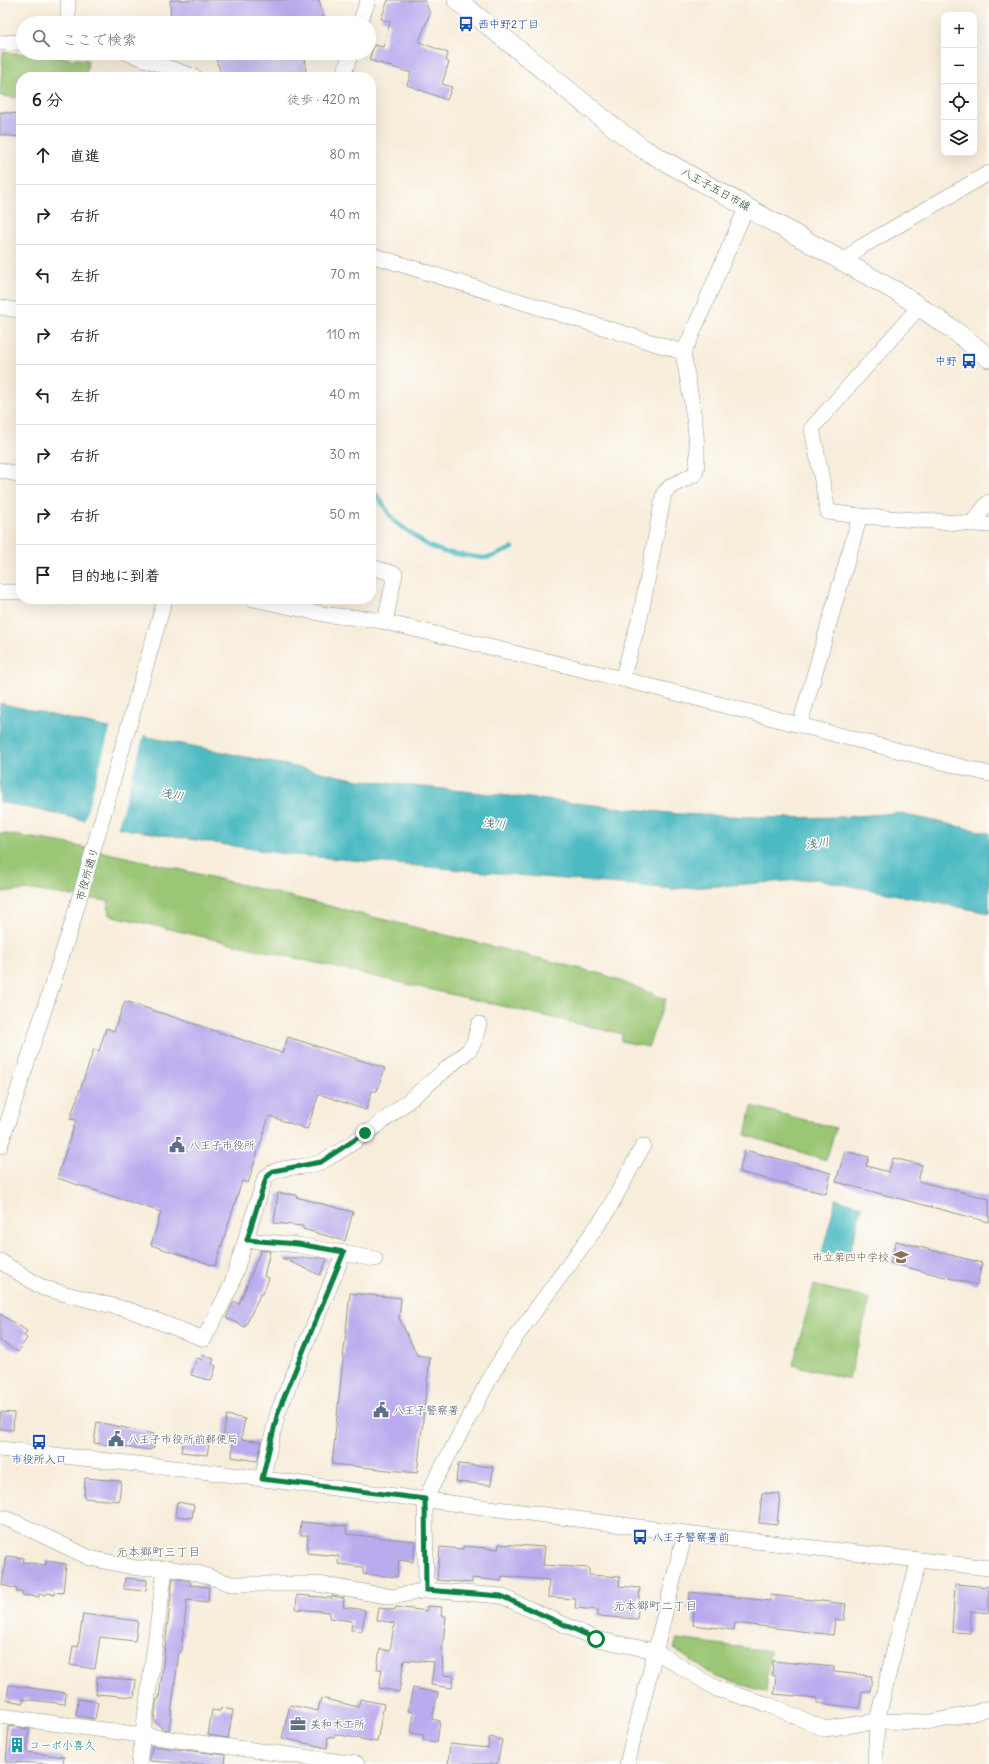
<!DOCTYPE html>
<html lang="ja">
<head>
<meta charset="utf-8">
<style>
  body { margin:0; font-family:Delius,"Klee One",sans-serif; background:#f2f2f2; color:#222 }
  .controls { position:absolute; right:12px; top:12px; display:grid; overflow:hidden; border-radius:8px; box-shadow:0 4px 16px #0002 }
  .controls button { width:36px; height:36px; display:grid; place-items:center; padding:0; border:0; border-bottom:1px solid #e0e0e0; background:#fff; color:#222; font:20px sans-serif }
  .stop { position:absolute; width:12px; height:12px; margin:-9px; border:3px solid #0b8043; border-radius:50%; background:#fff }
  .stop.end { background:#0b8043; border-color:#fff; box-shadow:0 1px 4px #0008 }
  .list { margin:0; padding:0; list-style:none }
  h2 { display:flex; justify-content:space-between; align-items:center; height:52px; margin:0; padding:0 16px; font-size:17px }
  h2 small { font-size:13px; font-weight:400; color:#767676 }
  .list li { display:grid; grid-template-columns:26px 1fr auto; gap:12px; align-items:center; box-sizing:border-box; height:60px; padding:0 16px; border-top:1px solid #e0e0e0 }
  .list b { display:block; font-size:15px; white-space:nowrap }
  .list em { font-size:13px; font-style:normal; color:#767676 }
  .icon { flex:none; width:22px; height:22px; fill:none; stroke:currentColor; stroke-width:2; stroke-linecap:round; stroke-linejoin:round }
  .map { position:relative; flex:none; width:989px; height:1764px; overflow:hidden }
  .search { position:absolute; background:#fff; box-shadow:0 4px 16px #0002; left:16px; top:16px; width:360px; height:44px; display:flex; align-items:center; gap:10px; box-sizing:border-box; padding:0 14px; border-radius:22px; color:#767676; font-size:15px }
  .panel { position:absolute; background:#fff; box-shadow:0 4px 16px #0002; left:16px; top:72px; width:360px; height:532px; border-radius:16px }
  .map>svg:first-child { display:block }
  .green { fill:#9ac674; stroke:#5c8254 }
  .water { fill:#4cbac2; stroke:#367c7b }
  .pier { fill:#f8eddb }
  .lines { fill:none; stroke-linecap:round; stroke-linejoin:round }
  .stream { stroke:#4cbac2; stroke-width:4.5 }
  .building { fill:#baabee }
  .minor-casing { stroke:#8c9588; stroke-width:16 }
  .major-casing { stroke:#8c9588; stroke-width:20 }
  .minor { stroke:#fff; stroke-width:15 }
  .major { stroke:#fff; stroke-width:19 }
  .route { stroke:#0b8043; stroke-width:5 }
  .labels { text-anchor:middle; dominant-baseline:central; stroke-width:3; stroke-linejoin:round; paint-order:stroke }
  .transit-label { font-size:11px; fill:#164399; stroke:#fdfcf7; text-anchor:start }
  .street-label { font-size:11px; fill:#1f3d34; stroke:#fdfcf7 }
  .service-label { font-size:11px; fill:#4e5e75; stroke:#fdfcf7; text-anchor:start }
  .education-label { font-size:11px; fill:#785e54; stroke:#fdfcf7; text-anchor:end }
  .culture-label { font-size:11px; fill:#0d838f; stroke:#fdfcf7; text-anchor:start }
  .water-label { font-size:12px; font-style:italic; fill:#2c625f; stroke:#fdfcf7 }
  .neighbourhood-label { font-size:12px; fill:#556475; stroke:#fdfcf7 }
</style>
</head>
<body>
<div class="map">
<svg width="989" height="1764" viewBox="0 0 989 1764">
  <rect width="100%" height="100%" fill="#fdfcf7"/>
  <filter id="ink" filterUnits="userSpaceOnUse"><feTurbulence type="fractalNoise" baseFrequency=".025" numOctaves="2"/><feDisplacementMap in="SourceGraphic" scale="8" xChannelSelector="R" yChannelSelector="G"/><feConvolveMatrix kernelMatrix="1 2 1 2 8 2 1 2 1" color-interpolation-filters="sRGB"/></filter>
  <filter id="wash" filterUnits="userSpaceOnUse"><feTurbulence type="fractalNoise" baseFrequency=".012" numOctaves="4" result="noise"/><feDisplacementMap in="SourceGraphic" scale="16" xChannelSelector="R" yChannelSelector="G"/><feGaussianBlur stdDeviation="0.9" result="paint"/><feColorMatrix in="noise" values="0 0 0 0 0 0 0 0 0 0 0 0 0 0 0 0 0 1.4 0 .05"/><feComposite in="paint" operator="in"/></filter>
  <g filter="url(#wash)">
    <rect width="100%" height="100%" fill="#f8eddb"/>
    <g class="green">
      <path d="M3,52l85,8 -2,17h-65v21l-21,-2z"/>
      <path d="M0,833l59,9 107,24 248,61 188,47 64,25 -18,48 -27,-6 1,-7 -513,-119 -1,-14 -77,-11 -31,2z"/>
      <path d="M752,1106l84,22 -10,32 -81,-25z"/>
      <path d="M814,1285l56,14 -21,80 -56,-14z"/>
      <path d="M677,1639l93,12 -4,41 -50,-15 -42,-28z"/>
    </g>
    <g class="water">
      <path d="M0,703l148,34 211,43 319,34 99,4 66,-1 54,-4 92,20v80l-173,-34 -142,10 -389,-35 -154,-24 -131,-28z"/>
      <path d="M836,1199l26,7 -14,53 -26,-6z"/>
    </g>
    <path class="pier" d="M111,726l33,8 -27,95 -33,-7z"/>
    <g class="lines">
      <path class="stream" d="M371,486l23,35 33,24 17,7 39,6 8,-1 22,-9"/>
    </g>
    <g id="blocks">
      <g class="building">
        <path d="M170,0h149l5,19 -10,4h-143z"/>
        <path d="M388,0h36l6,13 -11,29 29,11 -2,8 3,1 -7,22 10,3 -5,13 -40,-15 4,-12 -42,-13 5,-15 9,2 7,-25 -9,-3z"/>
        <path d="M214,53h91l1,24h-84z"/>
        <path d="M0,112l21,2v23l-21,-2z"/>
        <path d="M125,1001l157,52 6,-16 97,31 -8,23h-5l-6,19 -47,-16 -12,35 -38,-13 -21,67 -6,-2 -27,85 -64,-21 10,-33 -104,-34 19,-58 -6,-1 24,-70 5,2 7,-23 8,3z"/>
        <path d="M745,1150l86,23 -5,21 -87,-22z"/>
        <path d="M845,1151l24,6 -3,9 23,6 4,-14 29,7 -4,16 71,18v23l-153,-40z"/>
        <path d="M278,1193l19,2 -1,2 57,15 -8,29 -42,-12v-3l-29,-3z"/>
        <path d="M896,1241l86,22 -5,22 -87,-22z"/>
        <path d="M261,1250l9,1 -6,25 5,2 -6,16 -2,-1 -16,34 -19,-9 8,-17 5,3z"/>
        <path d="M282,1258h40l5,1 -7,16z"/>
        <path d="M350,1293l51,5 -2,20 18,37 13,2 -13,116 -85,-9z"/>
        <path d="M0,1314l27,17 -3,5 3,2 -9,14 -18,-11z"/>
        <path d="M203,1355l11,4 -2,5 4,2 -5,15 -20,-6 6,-17 5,2z"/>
        <path d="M0,1412l14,1 -1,17 -13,-1z"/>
        <path d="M227,1415l18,4 -4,20 21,3 -5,19 -25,-4 1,-19 -10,-2z"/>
        <path d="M97,1422l57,12v13l-4,3 -56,-7z"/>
        <path d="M183,1441l26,3 -2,11 -26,-3z"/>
        <path d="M458,1464l35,3 -2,18 -35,-3z"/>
        <path d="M85,1478l36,3 -2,20 -35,-3z"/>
        <path d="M762,1493l18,1 -3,31 -18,-2z"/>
        <path d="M177,1502l17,3 -2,13 -17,-2z"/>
        <path d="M301,1522l46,4 -1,8 69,7 -2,21 -14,-2 -2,17 -34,-3v-7l-25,-3 1,-8 -32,-3 1,-18h-8z"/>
        <path d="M499,1544l46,3 -2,18 46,3v7l31,2 -1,9 21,2 -3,31 -40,-3 1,-6 -23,-2 1,-9 -28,-2 1,-17 -47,-4 -1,5 -29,-3v5l-35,-3 3,-33 23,2v-3l35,3z"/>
        <path d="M6,1556l18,2 -1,4 23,3v-4l20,3 -3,29 -9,-1v2l-7,-1 -1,2 -7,-1v3l-17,-2 1,-3h-7l1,-3 -15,-4z"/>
        <path d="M125,1578l22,2 -1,11 -22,-2z"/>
        <path d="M173,1578l17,3v4l19,2 -1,15 -21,-2 -6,52h-2l-10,78 -6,-1 -9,-8 3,-22h2z"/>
        <path d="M955,1584l34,3v26l-18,-2 -1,22 -18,-1z"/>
        <path d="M690,1592l80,9 1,-6 75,9 -2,16h-9l-2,15 -98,-12 -1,7 -41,-5 1,-15 -7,-1z"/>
        <path d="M297,1595l35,3v-2l12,2 -1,9 22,3 -3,21 -11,-1 1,-9 -23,-3 1,-6 -34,-3z"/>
        <path d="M427,1606l15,1 -1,9h5l-4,35 1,24 11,1 -2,12 -21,-3 3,-23 -30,-2 -5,32 -20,-4 3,-19h-5l3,-20 10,2 4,-25v-3l-17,-3 2,-12 16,2 1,-3 31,4z"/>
        <path d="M83,1614l55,7 -3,20 -35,-4 -5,32 -25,-4 3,-19 5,1z"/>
        <path d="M773,1661l61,6v5l38,4 -2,15h-8l-2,17 -43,-5v-5l-43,-4 2,-18 -4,-1z"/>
        <path d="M97,1677l39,3 -2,17 -38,-3z"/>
        <path d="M9,1685l57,8 -1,11 -42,-5v4l-16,-3z"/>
        <path d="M413,1688l25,5 -6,26 8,2 -3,21 -14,-2 1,-5 -13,-2 3,-21 -6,-1z"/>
        <path d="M321,1698l37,9 2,-8 24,5 -7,38 -42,-8 -1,4 -6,-1 -1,11 -45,-10 8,-33 28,6z"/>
        <path d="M78,1699l20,3 -3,17 -19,-3z"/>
        <path d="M221,1708l12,2 -5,28 -20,-3 4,-25 8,1z"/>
        <path d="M9,1726l20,3 -2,23 37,5 -1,7 -57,-2z"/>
        <path d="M490,1737l12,3 -5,24h-49l2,-20 38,4z"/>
        <path d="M152,1746l73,9 -1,9h-37l-37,-3z"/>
      </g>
    </g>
  </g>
  <g filter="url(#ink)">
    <use href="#blocks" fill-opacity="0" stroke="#8c9588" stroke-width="1"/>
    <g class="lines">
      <defs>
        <g id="minor">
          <path d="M68,23v-23"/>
          <path d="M360,23l8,-23"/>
          <path d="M0,43l23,-1"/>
          <path d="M127,53l68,24"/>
          <path d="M343,77l8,-24"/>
          <path d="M371,255l312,97"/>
          <path d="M845,261l14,-13 130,-75"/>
          <path d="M920,306l-108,122 16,84 32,4 129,9"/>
          <path d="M0,307l21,4"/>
          <path d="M0,470l21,5"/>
          <path d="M971,524l18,-22"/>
          <path d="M371,567l24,7 -10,48"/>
          <path d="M0,592h21"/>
          <path d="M253,599l75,16 43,4 14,3 237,57 367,95"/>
          <path d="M622,679l18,-61 24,-125 7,-7 24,-12c8,-22 -8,-96 -12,-122l6,-11 58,-135"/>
          <path d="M800,724l60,-208"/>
          <path d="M0,1146l72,-222 93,-325"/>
          <path d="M247,1240l51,5 77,14"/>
          <path d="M0,1261l43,27 89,23 72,28 27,-53 34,-108c17,-16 39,-7 58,-17 53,-29 100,-73 146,-111l5,-8 5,-18"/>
          <path d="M0,1449l209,23 476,61 304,35"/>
          <path d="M262,1479l16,-67 66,-160"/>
          <path d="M0,1517l15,5 75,36 47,10h28l33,5 33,11h87l74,13 34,-7 75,6 95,43 59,12 62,38 52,16 56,24 52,-8 54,1 43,-9 15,-5"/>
          <path d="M426,1590l-1,-91 70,-130 20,-31 91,-124 37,-68"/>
          <path d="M0,1716l357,48"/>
          <path d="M139,1764l26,-196"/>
          <path d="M627,1764l58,-231"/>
          <path d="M875,1764l2,-43 20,-82 22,-79"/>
        </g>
        <path id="major" d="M457,0l154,125 34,25 254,143 56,38 34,27"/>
      </defs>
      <use href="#minor" class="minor-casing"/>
      <use href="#major" class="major-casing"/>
      <use href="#minor" class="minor"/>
      <use href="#major" class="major"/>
    </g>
  </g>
  <g class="lines" filter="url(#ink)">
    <path class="route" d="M365,1133l-44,29 -48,9 -7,7 -19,62 51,4 46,8 -66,160 -16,67 163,20 1,91 75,6 95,43"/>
  </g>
  <defs>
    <symbol id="bus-bare" viewBox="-9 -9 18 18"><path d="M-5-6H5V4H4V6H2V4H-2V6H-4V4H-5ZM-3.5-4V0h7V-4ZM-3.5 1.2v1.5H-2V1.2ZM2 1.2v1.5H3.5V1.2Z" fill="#1a4fb4" stroke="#fdfcf7" stroke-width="2.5" paint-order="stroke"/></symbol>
    <symbol id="civic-bare" viewBox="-9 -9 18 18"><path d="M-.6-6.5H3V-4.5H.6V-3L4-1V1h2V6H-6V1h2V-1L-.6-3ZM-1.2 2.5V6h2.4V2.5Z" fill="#5c6f8a" stroke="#fdfcf7" stroke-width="2.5" paint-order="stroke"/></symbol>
    <symbol id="school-bare" viewBox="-9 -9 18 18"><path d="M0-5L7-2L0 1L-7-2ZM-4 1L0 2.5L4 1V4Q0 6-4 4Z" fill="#8d6e63" stroke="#fdfcf7" stroke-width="2.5" paint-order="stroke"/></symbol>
    <symbol id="office-bare" viewBox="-9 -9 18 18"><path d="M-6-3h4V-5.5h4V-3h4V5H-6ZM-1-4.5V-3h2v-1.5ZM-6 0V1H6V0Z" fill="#5c6f8a" stroke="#fdfcf7" stroke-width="2.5" paint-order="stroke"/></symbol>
    <symbol id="building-bare" viewBox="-9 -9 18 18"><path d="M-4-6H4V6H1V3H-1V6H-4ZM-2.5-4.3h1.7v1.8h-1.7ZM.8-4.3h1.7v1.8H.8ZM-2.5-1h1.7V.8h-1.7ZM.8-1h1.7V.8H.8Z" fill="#0f9aa8" stroke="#fdfcf7" stroke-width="2.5" paint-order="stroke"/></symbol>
  </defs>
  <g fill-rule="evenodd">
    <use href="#bus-bare" x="455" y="13" width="22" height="22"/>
    <use href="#bus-bare" x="958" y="350" width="22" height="22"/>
    <use href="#civic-bare" x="166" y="1134" width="22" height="22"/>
    <use href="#school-bare" x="890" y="1246" width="22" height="22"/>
    <use href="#civic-bare" x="370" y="1399" width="22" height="22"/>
    <use href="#civic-bare" x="105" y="1428" width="22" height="22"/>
    <use href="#bus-bare" x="28" y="1431" width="22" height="22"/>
    <use href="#bus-bare" x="629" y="1526" width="22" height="22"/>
    <use href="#office-bare" x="287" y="1713" width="22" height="22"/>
    <use href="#building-bare" x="6" y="1734" width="22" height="22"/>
  </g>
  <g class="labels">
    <g class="transit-label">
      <text x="478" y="24">西中野2丁目</text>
      <text x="957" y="361" text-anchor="end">中野</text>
      <text x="39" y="1459" text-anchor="middle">市役所入口</text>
      <text x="652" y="1537">八王子警察署前</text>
    </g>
    <g class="street-label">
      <text transform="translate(716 189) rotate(29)">八王子五日市線</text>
      <text transform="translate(87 874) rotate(-74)">市役所通り</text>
    </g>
    <g class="service-label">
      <text x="189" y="1145">八王子市役所</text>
      <text x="393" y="1410">八王子警察署</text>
      <text x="128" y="1439">八王子市役所前郵便局</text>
      <text x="310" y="1724">美和木工所</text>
    </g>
    <g class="education-label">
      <text x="889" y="1257">市立第四中学校</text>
    </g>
    <g class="culture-label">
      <text x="29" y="1745">コーポ小喜久</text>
    </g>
    <g class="water-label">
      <text transform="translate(172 794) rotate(10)">浅川</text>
      <text transform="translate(494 823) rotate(5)">浅川</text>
      <text transform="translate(817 843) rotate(-9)">浅川</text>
    </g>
    <g class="neighbourhood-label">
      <text x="158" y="1551">元本郷町三丁目</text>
      <text x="655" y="1605">元本郷町二丁目</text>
    </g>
  </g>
</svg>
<div class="controls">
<button>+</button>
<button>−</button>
<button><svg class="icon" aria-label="locate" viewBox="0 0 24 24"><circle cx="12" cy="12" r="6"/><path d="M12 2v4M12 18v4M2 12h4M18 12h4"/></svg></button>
<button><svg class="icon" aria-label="layers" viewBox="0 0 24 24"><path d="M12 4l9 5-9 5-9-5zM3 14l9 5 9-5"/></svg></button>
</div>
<div class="stop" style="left:596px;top:1639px"></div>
<div class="stop end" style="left:365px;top:1133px"></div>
<div class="search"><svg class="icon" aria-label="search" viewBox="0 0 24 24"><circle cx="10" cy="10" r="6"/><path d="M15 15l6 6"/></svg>ここで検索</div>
<section class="panel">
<h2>6 分<small>徒歩 · 420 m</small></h2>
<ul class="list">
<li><svg class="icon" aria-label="ahead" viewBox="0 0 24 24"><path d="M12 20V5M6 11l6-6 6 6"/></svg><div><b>直進</b></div><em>80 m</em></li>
<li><svg class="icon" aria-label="right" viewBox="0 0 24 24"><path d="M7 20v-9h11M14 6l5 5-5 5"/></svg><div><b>右折</b></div><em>40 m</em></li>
<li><svg class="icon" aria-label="left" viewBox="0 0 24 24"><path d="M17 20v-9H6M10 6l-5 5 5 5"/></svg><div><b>左折</b></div><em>70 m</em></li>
<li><svg class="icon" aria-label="right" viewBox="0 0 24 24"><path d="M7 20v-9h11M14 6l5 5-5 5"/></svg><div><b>右折</b></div><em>110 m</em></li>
<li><svg class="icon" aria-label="left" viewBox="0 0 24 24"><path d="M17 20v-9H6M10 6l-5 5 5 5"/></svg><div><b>左折</b></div><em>40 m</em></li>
<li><svg class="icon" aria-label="right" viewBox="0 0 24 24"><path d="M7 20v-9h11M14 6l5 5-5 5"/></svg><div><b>右折</b></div><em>30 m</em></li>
<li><svg class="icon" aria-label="right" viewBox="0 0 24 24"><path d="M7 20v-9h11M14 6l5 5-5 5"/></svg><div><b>右折</b></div><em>50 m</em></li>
<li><svg class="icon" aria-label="arrive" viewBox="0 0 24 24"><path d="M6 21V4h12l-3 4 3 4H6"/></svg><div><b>目的地に到着</b></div></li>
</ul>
</section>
</div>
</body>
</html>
